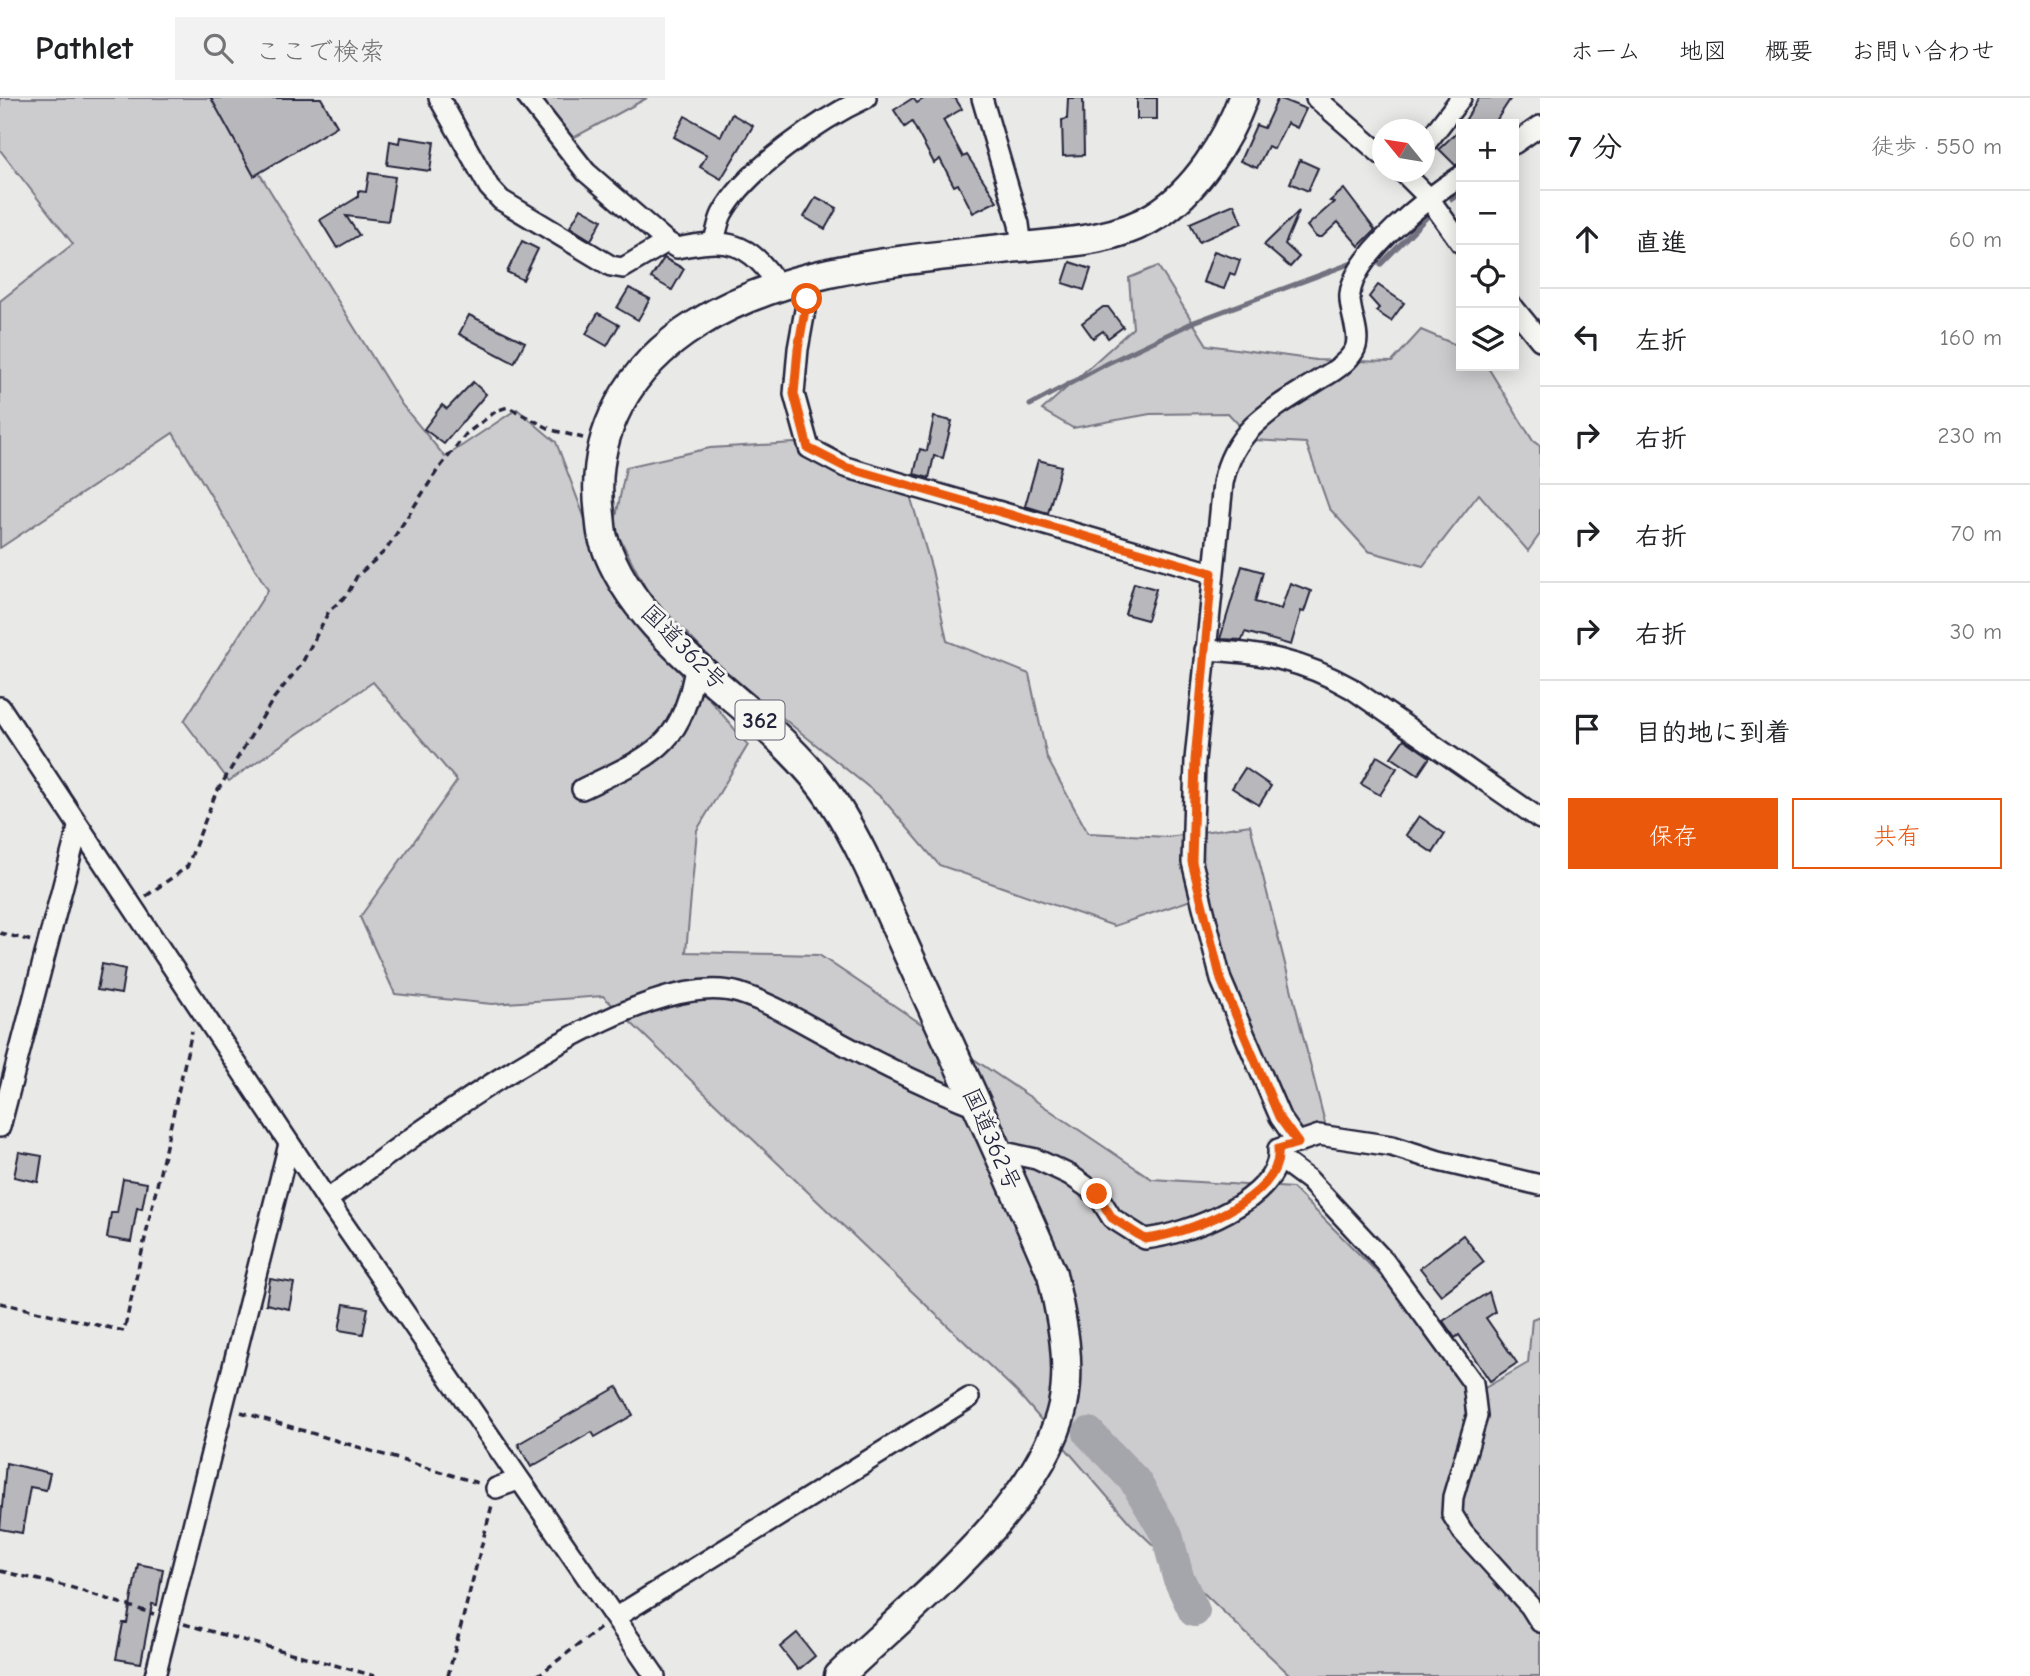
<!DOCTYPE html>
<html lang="ja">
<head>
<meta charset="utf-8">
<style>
  body { margin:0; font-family:"Comic Neue","Klee One",sans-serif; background:#f2f2f2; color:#202124 }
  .controls { position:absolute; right:21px; top:21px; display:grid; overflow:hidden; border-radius:0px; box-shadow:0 4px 18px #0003 }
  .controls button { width:63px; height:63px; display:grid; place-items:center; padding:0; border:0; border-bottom:2px solid #e0e0e0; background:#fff; color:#202124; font:35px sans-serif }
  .compass { position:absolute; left:1372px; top:21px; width:63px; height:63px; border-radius:50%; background:#fff; box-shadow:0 4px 18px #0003; rotate:300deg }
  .stop { position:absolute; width:21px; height:21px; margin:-16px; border:5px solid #ea580c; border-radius:50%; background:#fff }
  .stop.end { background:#ea580c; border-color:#fff; box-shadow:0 2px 7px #0008 }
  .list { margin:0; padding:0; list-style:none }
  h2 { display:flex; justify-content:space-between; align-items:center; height:91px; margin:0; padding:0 28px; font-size:30px }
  h2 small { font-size:23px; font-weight:400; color:#757577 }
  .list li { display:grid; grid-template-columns:46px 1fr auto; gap:21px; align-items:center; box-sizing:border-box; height:98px; padding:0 28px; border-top:2px solid #e0e0e0 }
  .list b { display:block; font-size:26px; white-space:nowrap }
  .list em { font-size:23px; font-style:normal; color:#757577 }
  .actions { display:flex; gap:14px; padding:21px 28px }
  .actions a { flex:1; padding:16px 0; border:2px solid #ea580c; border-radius:0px; text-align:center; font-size:24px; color:#ea580c }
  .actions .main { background:#ea580c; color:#fff }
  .icon { flex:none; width:38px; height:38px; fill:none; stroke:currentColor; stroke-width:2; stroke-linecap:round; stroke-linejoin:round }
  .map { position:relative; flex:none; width:1540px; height:1578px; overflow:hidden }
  header { display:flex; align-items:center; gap:42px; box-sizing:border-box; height:98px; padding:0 35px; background:#fff; border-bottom:2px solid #e0e0e0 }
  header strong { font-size:33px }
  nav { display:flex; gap:38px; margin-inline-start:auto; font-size:24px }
  .search { width:490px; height:63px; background:#f2f2f2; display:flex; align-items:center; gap:18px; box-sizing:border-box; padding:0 24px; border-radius:0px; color:#757577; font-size:26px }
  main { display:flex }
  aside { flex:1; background:#fff }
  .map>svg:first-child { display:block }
  .green { fill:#ccccce; stroke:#777784; stroke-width:2 }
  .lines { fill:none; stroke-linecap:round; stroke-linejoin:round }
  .stream { stroke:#71717f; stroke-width:5 }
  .river { stroke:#a5a5ac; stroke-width:32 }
  .building { fill:#b8b8bc; stroke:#22223b; stroke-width:2 }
  .minor-casing { stroke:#22223b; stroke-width:24 }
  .highway-casing { stroke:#22223b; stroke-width:33 }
  .path { stroke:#22223b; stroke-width:3.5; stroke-dasharray:7 5; stroke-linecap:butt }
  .minor { stroke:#f6f6f2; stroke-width:19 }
  .highway { stroke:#f6f6f2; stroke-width:28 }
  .route { stroke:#ea580c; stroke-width:9 }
  .labels { text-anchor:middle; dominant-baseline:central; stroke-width:6; stroke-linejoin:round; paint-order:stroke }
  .shield { fill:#f6f6f2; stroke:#626272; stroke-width:2 }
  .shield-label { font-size:23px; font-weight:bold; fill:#22223b }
  .street-label { font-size:24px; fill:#22223b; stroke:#f6f6f2 }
</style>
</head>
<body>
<header>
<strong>Pathlet</strong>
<div class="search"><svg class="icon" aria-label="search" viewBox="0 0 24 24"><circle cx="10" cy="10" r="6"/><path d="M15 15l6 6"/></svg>ここで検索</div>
<nav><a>ホーム</a><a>地図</a><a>概要</a><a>お問い合わせ</a></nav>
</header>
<main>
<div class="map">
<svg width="1540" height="1578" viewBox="0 0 1540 1578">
  <rect width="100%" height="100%" fill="#e9e9e7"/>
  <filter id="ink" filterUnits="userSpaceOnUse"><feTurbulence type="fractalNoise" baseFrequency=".0143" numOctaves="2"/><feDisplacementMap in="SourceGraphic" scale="14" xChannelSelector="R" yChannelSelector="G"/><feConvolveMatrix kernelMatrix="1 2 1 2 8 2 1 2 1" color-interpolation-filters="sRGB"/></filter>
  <g filter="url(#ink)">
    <g class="green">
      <path d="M0,0h213l189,307 43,52 72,-48 39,33 51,135 141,168 -51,85 -11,122 133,3 333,224 141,9 112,112 66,96 57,-33 4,-44 8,-3v360h-249l-161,-153 -113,-131 -414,-396 -111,8 -97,-10 -35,-77 97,-136 -84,-99 -144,99 -45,-60 84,-131 -95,-157 -173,115v-247l73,-57 -73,-94z"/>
      <path d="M533,0h114l-83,45z"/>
      <path d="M1158,168l49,79 109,15 76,2 29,-32 40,17v19h26l46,75 7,5v88l-12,17 -49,-57 -56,72 -55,-15 -39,-43 -23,-65 -53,-3 -25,-27 -78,1 -77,14 -31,-18 91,-82 -4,-50z"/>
      <path d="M794,345l113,42 25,85 15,71 82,33 18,84 41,75 80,4 82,-12 77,306h-23l-37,-42 -67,-192 -86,29 -175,-61 -57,-67 -165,-133 -69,-72 -34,-66 12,-60 84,-19z"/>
    </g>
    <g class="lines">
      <g class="stream">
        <path d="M1452,101l9,-7"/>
        <path d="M1381,166l45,-46"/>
        <path d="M1030,307l78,-42 86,-41 158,-59"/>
      </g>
      <path class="river" d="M1089,1335l46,48 32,54 11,42 16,34"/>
    </g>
    <g class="building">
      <path d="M211,0h110l16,28 -83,50z"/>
      <path d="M913,0l4,5 8,-5h30l7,11 -19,11 20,37 4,-2 30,46 -24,12 -15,-29 -4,2 -14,-27 -6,4 -22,-41 -7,5 -11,-17z"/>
      <path d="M1068,0h15l1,57 -21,1 -1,-36 5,-1z"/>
      <rect x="1137" y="0" width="20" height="21"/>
      <path d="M1278,0l28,11 -9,19 -10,-5 -13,26 -6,-3 -11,22 -17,-7 16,-36 8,3z"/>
      <path d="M1479,0h32l-17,26h-31z"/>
      <path d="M732,16l21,12 -32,53 -21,-12 7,-12 -33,-18 11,-21 36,20z"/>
      <path d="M1461,30v36l-6,1 -16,-16z"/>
      <path d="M400,39l34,5 -4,29 -43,-6 3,-24 9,2z"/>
      <path d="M1300,62l18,8 -10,23 -18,-8z"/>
      <path d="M369,75l26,4 -7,44 -42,-5 13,19 -22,13 -17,-28 38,-23v-6l8,1z"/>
      <path d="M1344,91l31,41 -16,16 -21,-24 -16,15h-6l-9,-11 27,-24 -4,-1z"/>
      <path d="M816,99l21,11 -12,21 -21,-12z"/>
      <path d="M1234,106l8,19 -43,19 -9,-19z"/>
      <path d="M581,110l21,12 -11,20 -21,-13z"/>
      <path d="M1299,113l-14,33 14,13 -9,10 -26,-22z"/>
      <path d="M522,143l16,8 -15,31 -16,-8z"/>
      <path d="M1214,153l26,9 -5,15 -5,-2 -6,16 -21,-7z"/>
      <path d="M664,160l20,11 -12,21 -21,-12z"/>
      <path d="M1070,164l21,7 -7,21 -21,-7z"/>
      <path d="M1378,187l26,18 -13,18 -15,-10 3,-3 -10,-11z"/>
      <path d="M629,190l21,11 -12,21 -21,-12z"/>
      <path d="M1103,209h5l15,20 -15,11 -5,-7 -10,7 -11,-15z"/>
      <path d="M598,215l21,12 -12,21 -21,-12z"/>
      <path d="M469,217l56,27 -11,21 -55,-29z"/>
      <path d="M473,284l13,12 -42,50 -20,-15 18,-24 5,4z"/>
      <path d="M934,319l18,4 -9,37 -9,-2 -5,22 -15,-4 6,-25 7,2z"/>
      <path d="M1038,362l23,6 -13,47 -23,-7z"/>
      <path d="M1242,468l21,6 -8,30 26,7 9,-26 21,8 -7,21 -3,-1 -10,34 -46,-13 -3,8 -22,-1z"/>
      <path d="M1134,485l22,6 -9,31 -22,-6z"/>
      <path d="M1404,641l26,18 -12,18 -27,-18z"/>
      <path d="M1377,658l20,12 -17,27 -19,-11z"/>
      <path d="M1245,670l26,18 -12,19 -27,-17z"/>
      <path d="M1419,718l26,18 -12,19 -27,-18z"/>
      <path d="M102,866l23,5 -4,25 -24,-4z"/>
      <path d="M19,1054l23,4 -4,26 -24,-5z"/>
      <path d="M123,1081l24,4 -5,26 -5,-1 -6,34 -24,-4 4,-25h6z"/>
      <path d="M1463,1137l21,27 -43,33 -21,-27z"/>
      <path d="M270,1181l24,4 -5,26 -23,-5z"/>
      <path d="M1489,1194l6,20 -9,6 31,45 -27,18 -31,-46 -4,3 -12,-17z"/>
      <path d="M344,1206l24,4 -5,26 -24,-4z"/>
      <path d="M617,1289l16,28 -38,22 -3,-5 -61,35 -13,-23z"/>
      <path d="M6,1365l44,10 -4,17 -16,-3 -8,46 -22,-4z"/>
      <path d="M138,1466l25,5 -6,36 -5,-1 -11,59 -25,-4 7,-36h4z"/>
      <path d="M797,1535l18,23 -17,14 -18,-23z"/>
    </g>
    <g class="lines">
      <defs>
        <g id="minor">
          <path d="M439,0l50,89 12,13 110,66 12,2 44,-26"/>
          <path d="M528,0l58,74 81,70 10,6c50,-10 71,-8 101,37"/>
          <path d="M982,0l37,126 3,23"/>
          <path d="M1316,0l66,57"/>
          <path d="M1514,46l26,-18"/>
          <path d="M1424,48l37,-48"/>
          <path d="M1403,74l25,25 33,46"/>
          <path d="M714,142c3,-8 4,-18 8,-26 23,-44 100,-96 144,-116"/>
          <path d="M800,181l7,20 -9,50 -4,45 15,54 36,19 367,106"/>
          <path d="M1514,210l26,32"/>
          <path d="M1205,552c54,2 99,11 146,38l189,131"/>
          <path d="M0,609l327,493 328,476"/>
          <path d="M582,691c72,-35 100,-41 114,-126"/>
          <path d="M0,1029l78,-299"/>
          <path d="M1298,1045l-18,-26 -59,-137 -29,-118 3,-102 28,-277c11,-57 54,-76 99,-105 11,-6 25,-15 32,-27 9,-15 -6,-39 -4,-57 4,-39 79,-98 111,-118"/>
          <path d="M999,1053l37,8 34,16 27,19 15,24 33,21c39,-4 138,-39 133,-90l41,-14 73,11 47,15 101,24"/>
          <path d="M1278,1059l31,23 76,82 88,121 4,33 -24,81 -1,17 11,18 67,74 10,16"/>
          <path d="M327,1102c80,-60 312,-237 412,-207 35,11 67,32 100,49 44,24 92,47 139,65"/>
          <path d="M496,1390l22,-8"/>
          <path d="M616,1519l353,-219"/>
          <path d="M155,1578l134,-532"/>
        </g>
        <path id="highway" d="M839,1578c74,-71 202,-170 224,-271 9,-43 -2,-89 -11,-131 -44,-103 -91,-204 -137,-305 -26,-55 -48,-115 -81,-166 -62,-96 -193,-151 -230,-262 -3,-8 -3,-18 -4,-26 -11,-81 29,-149 97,-191 89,-57 210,-64 313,-76 47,-5 104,-6 145,-32 40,-24 72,-75 88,-118"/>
      </defs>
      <use href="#minor" class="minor-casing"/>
      <use href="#highway" class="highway-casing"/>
      <g class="path">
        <path d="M146,798l41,-29 28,-72 59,-97 27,-33 28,-54 18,-16 10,-19 29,-26 51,-79 29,-37 30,-23 12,-4 44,23 31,8"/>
        <path d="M0,835l32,8"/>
        <path d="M0,1205l124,28 68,-300"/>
        <path d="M241,1314l237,71"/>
        <path d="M0,1473l70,16 84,27"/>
        <path d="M184,1526l191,52"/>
        <path d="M448,1578l44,-171"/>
        <path d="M537,1578l65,-49"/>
      </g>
      <use href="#minor" class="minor"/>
      <use href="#highway" class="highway"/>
    </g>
  </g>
  <g class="lines" filter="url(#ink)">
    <path class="route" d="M807,201l-9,50 -4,45 14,54 37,19 367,106 -17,187 -3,102 29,118 58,137 19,26 -20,6c6,50 -95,86 -133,90l-33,-21 -15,-24"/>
  </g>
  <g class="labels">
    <rect class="shield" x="735.5" y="602.5" width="49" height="39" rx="5"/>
    <g class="shield-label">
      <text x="760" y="622">362</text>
    </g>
    <g class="street-label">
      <text transform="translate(684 549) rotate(45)">国道362号</text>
      <text transform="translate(992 1041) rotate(66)">国道362号</text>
    </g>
  </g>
</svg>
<div class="controls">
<button>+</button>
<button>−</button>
<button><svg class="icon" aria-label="locate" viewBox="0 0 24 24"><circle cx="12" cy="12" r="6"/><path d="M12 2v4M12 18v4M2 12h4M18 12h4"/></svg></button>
<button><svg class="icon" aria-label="layers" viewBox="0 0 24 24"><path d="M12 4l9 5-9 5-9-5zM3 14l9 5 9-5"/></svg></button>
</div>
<svg class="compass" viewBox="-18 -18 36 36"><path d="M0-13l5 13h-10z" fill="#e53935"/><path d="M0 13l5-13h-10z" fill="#757577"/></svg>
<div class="stop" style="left:807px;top:201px"></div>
<div class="stop end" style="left:1097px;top:1096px"></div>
</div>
<aside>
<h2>7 分<small>徒歩 · 550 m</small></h2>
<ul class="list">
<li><svg class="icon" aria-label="ahead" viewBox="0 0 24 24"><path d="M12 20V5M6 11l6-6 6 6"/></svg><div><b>直進</b></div><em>60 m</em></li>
<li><svg class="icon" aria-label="left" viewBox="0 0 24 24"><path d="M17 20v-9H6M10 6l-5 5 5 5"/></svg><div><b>左折</b></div><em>160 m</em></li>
<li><svg class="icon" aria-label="right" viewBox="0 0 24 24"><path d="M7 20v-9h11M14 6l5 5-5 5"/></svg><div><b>右折</b></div><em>230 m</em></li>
<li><svg class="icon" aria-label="right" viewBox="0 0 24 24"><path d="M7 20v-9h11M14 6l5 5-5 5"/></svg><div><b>右折</b></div><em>70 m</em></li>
<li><svg class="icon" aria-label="right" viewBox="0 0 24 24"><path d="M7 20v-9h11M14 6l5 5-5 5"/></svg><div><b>右折</b></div><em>30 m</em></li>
<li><svg class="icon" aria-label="arrive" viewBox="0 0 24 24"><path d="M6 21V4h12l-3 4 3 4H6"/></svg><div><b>目的地に到着</b></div></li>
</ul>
<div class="actions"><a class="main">保存</a><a>共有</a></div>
</aside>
</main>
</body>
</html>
